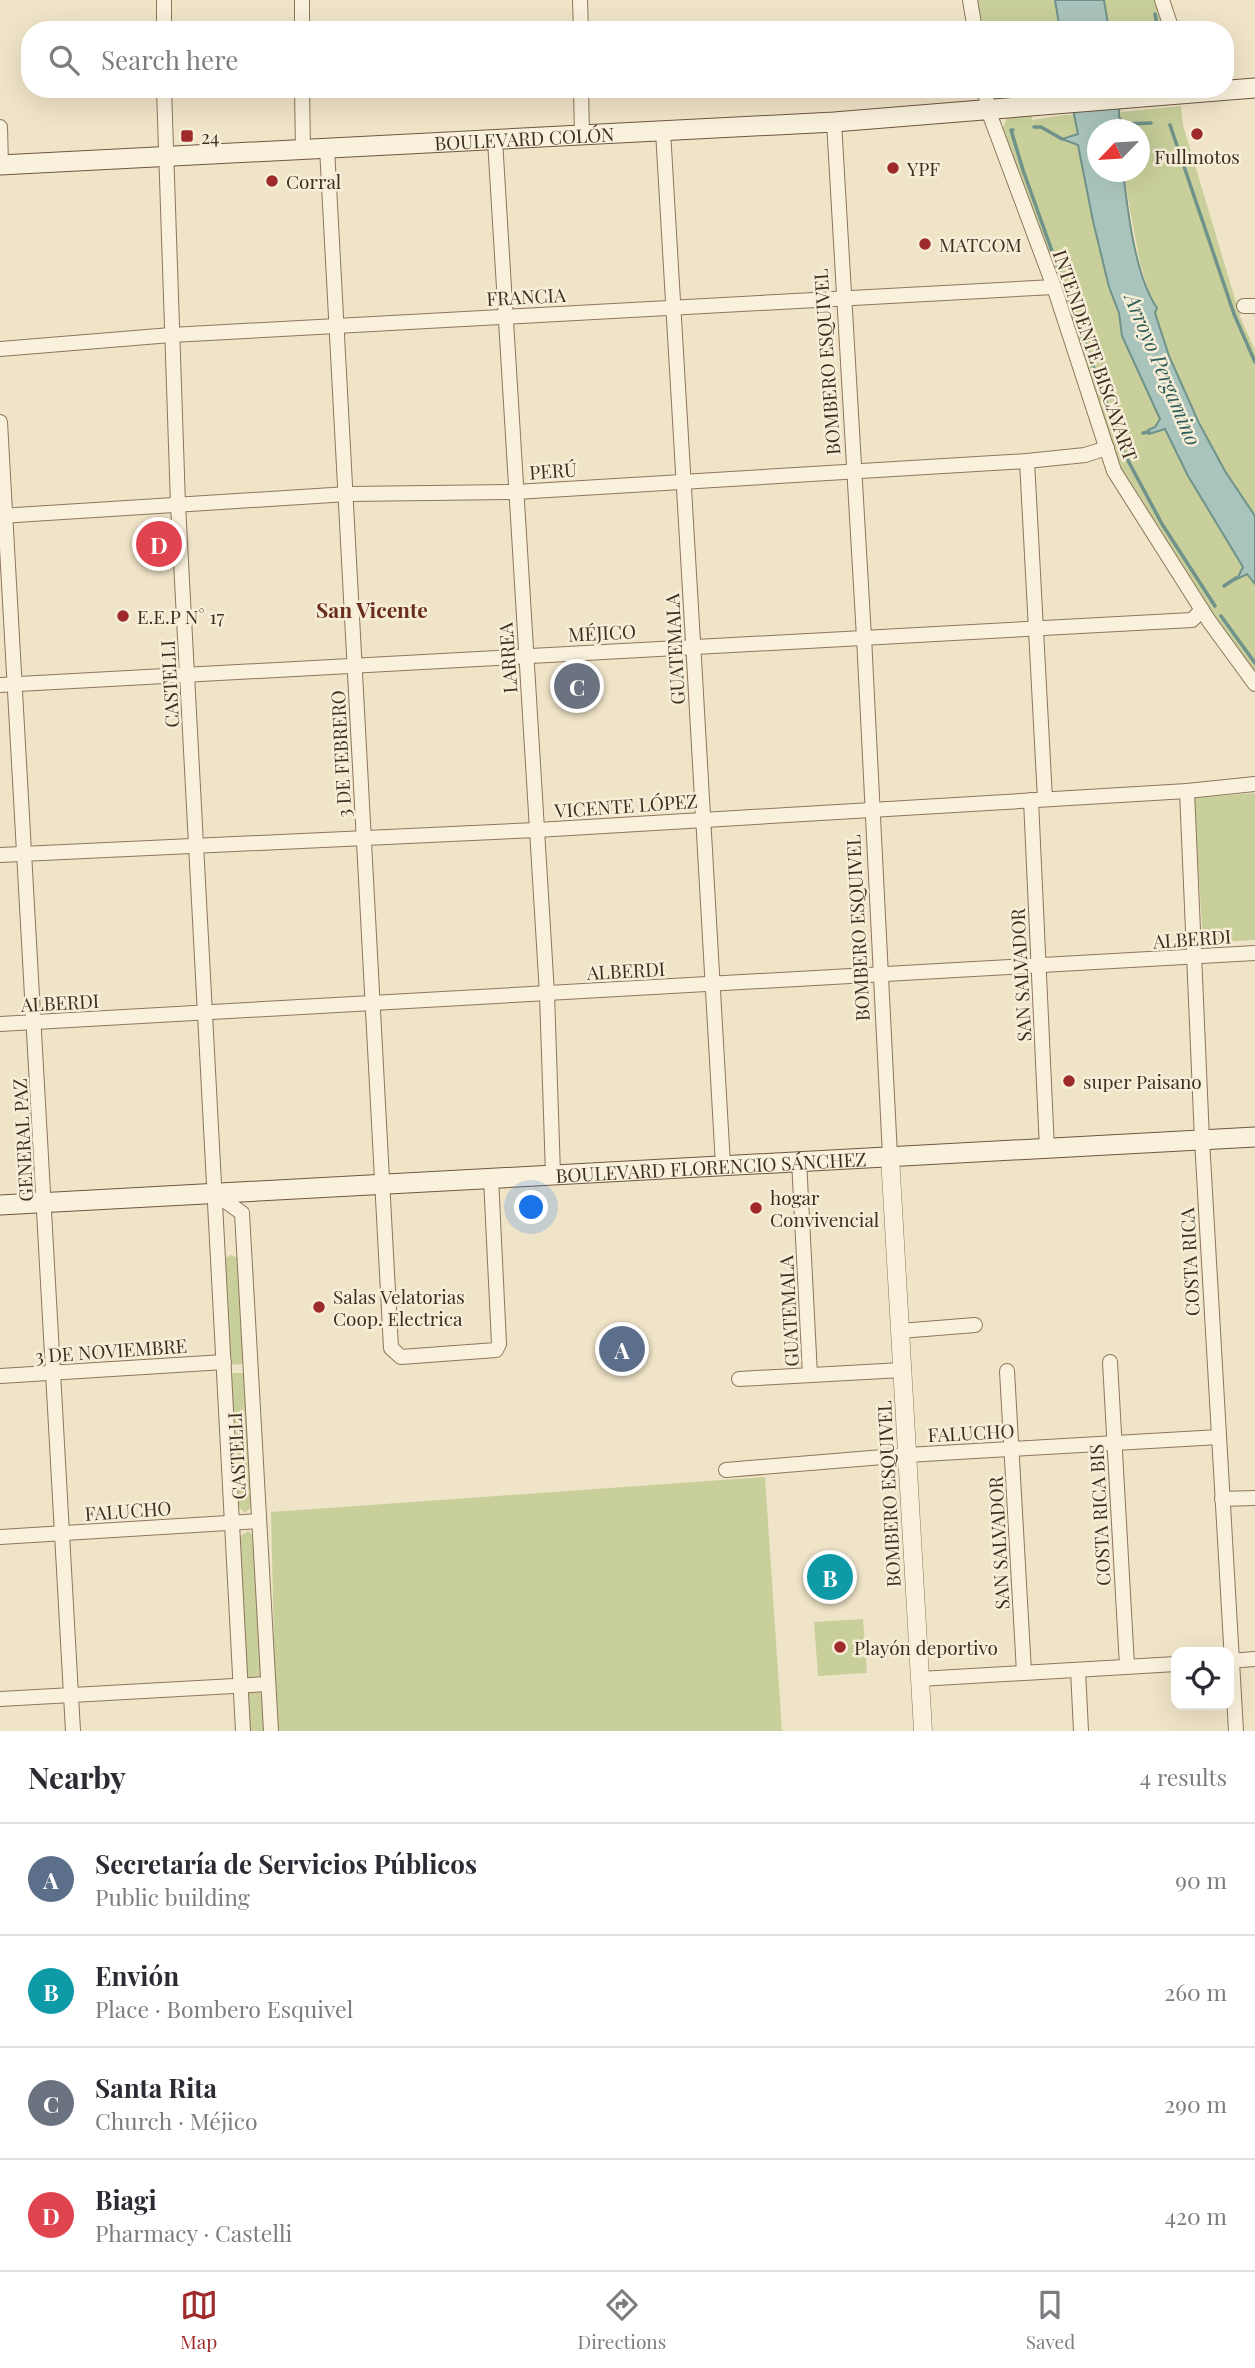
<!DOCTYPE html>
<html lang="en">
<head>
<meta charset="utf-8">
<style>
  body { margin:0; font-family:"Playfair Display",serif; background:#f2f2f3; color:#2b2b33 }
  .controls { position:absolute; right:21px; bottom:21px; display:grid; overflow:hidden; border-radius:14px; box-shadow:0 7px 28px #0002 }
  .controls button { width:63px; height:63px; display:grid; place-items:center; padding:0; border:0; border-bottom:2px solid #e1e1e2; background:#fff; color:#2b2b33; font:35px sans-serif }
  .compass { position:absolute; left:1087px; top:119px; width:63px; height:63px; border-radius:50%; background:#fff; box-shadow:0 7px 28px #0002; rotate:245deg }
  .you { position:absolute; left:532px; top:1208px; width:24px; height:24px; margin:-18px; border:5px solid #fff; border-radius:50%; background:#1a73e8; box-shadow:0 0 0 10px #1a73e833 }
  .badge { display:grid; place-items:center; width:46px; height:46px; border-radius:50%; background:#9e2a2b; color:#fff; font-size:23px; font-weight:700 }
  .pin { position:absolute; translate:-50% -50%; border:4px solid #fff; box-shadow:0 2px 7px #0006 }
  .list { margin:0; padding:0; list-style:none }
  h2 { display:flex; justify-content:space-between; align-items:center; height:91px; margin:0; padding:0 28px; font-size:30px }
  h2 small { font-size:23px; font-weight:400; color:#7c7c81 }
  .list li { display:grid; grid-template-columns:46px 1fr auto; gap:21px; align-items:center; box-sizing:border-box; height:112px; padding:0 28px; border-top:2px solid #e1e1e2 }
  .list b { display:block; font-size:26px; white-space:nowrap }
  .list p { margin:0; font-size:23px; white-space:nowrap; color:#7c7c81 }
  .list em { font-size:23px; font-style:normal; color:#7c7c81 }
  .icon { flex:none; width:38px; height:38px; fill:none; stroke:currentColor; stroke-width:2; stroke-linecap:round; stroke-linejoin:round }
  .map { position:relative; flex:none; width:1255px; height:1731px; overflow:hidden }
  .search { position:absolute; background:#fff; box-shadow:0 7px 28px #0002; left:21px; right:21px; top:21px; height:77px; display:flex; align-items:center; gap:18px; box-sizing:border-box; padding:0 24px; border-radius:28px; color:#7c7c81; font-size:26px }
  .sheet { height:539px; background:#fff }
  nav { display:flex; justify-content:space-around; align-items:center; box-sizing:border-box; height:98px; border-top:2px solid #e1e1e2; background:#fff; font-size:19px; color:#7c7c81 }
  nav a { display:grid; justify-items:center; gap:4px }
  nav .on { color:#9e2a2b }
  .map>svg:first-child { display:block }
  .green { fill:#c9cf9b }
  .water { fill:#a9c4bc; stroke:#6f938a; stroke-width:2 }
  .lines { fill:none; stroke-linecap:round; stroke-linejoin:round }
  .stream { stroke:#6f938a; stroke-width:3.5 }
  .minor-casing { stroke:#8d765c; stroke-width:16 }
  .tertiary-casing { stroke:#8d765c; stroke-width:19 }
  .secondary-casing { stroke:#6f573f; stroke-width:21 }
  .minor { stroke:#faf1dc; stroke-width:14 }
  .tertiary { stroke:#faf1dc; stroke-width:18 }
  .secondary { stroke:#faf1dc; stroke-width:19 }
  .poi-dot { fill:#9e2a2b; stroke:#f7eed8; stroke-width:2.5 }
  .labels { text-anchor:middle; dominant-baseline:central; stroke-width:5; stroke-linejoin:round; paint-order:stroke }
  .poi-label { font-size:19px; fill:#3d2e20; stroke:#f7eed8; text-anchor:start }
  .street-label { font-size:19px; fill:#3d2e20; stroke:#f7eed8 }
  .water-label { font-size:21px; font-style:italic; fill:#2f5d5a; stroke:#f7eed8 }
  .neighbourhood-label { font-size:21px; font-weight:bold; fill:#6b2e1e; stroke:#f7eed8 }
</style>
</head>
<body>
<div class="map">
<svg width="1255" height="1731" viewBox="0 0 1255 1731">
  <rect width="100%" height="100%" fill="#f0e4c8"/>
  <g class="green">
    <path d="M976,0h79l5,30h-80z"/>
    <path d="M1104,0h52l9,30h-56z"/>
    <path d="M989,89h80l1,4 -42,2v5h-32z"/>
    <path d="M1181,106l2,19 58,194 14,31v166l-41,-64 -45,-96 -29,-93 -17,-91h17v-42l-20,-1 3,-6 -4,-7 2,-4z"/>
    <path d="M1064,115h10l4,19 -3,8 3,3 31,142 15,44 -2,5 38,83 -7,15 8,-6 4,1 23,47 55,91 -6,12 10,-5 8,10v90l-42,-58 -93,-149 -118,-337 5,-12 25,-2v4z"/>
    <path d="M1255,793v147l-52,3 -9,-145z"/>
    <path d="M231,1255l7,3 7,106 -16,1 -4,-107z"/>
    <path d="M230,1373h15l8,132 -8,8 -8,-8z"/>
    <path d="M765,1477l17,254h-506l-5,-219z"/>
    <path d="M248,1531l7,6 7,140 -16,1 -7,-141z"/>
    <path d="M863,1619l4,54 -49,3 -4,-54z"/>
    <path d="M263,1692l2,39h-16l-2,-38z"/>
  </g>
  <g class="water">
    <path d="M1055,0h49l5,30h-49z"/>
    <path d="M1069,89h51l-1,27 4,9 -3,4 -22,1v42h25c5,40 12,104 34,136l-2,5 14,43 30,67 26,48 30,45v68l-8,-10 -10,5 6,-12 -55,-91 -23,-47 -16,5 -1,-4 7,-3 5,-8 -38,-83 -3,-23 -10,-26 -16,-66 -15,-76 -16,-6 16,-5z"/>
  </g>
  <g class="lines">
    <g class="stream">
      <path d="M1155,14l3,16"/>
      <path d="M1006,97l3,-7"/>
      <path d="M1123,124l28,-1"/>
      <path d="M1170,125l64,189 21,48"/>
      <path d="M1034,127h7l21,12"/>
      <path d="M1013,130h-2l12,40 102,285 37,69 53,82"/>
      <path d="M1143,433l6,-1"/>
      <path d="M1224,586l12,-8"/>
      <path d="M1221,616l34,47"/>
    </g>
    <defs>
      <g id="minor">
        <path d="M164,0v30"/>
        <path d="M302,0v30"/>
        <path d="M580,0l1,30"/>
        <path d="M970,0l5,30"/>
        <path d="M1162,0l10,30"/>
        <path d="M164,89l14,416 65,1226"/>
        <path d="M302,89l1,61"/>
        <path d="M581,89l1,46"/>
        <path d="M985,89l3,21 66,177 60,184 95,150 46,63"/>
        <path d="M834,122l30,515 26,519"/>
        <path d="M0,127l1,38"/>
        <path d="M663,131c21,345 40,689 60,1034"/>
        <path d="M495,140l52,854 6,180"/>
        <path d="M327,148l64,1200 10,9 95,-7 3,-6 -8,-166"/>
        <path d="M1244,306h11"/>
        <path d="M0,349l171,-14 883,-48"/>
        <path d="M0,422l73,1309"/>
        <path d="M1027,461l18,338"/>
        <path d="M0,516l348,-22 168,-2 511,-31 58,-6 22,-7"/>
        <path d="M0,685l1192,-65 10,-10"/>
        <path d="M1187,791l15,349 34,591"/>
        <path d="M1031,800l16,349"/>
        <path d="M0,855l537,-25 650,-39 68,-7"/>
        <path d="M0,1024l1255,-71"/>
        <path d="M799,1160l11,215"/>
        <path d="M214,1193l28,20 29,518"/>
        <path d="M900,1331l75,-6"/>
        <path d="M1110,1362l17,304"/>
        <path d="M1007,1371l17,301"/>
        <path d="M0,1376l224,-14"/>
        <path d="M739,1379l163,-9"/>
        <path d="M726,1470l181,-15 312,-18"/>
        <path d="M1222,1499l33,-1"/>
        <path d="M0,1537l259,-16"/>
        <path d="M1229,1661l26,-2"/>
        <path d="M1078,1670l3,61"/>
        <path d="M920,1679l256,-15"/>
        <path d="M0,1699l268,-15"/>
      </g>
      <path id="tertiary" d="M890,1156l33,575"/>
      <g id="secondary">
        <path id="s1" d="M0,165l834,-43 421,-34"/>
        <path id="s2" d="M0,1205l1255,-68"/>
      </g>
    </defs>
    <use href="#minor" class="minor-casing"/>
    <use href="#tertiary" class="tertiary-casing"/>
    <use href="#secondary" class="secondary-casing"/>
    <use href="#minor" class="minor"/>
    <use href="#tertiary" class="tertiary"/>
    <use href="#secondary" class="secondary"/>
  </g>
  <g class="poi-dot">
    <circle cx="1197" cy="134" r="7"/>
    <rect x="180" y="129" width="14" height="14" rx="3.5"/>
    <circle cx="893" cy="168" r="7"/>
    <circle cx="272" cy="181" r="7"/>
    <circle cx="925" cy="244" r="7"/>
    <circle cx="123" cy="616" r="7"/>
    <circle cx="1069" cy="1081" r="7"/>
    <circle cx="756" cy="1208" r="7"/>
    <circle cx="319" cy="1307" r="7"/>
    <circle cx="840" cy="1647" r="7"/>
  </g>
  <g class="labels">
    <g class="poi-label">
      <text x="201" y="136">24</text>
      <text x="1197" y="156" text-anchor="middle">Fullmotos</text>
      <text x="907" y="168">YPF</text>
      <text x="286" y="181">Corral</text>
      <text x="939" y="244">MATCOM</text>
      <text x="137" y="616">E.E.P N° 17</text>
      <text x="1083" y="1081">super Paisano</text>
      <text x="770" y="1197">hogar<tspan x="770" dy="22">Convivencial</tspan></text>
      <text x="333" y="1296">Salas Velatorias<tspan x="333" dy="22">Coop. Electrica</tspan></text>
      <text x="854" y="1647">Playón deportivo</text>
    </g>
    <g class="street-label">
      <text stroke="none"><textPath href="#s1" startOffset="525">BOULEVARD COLÓN</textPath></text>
      <text transform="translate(526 296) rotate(-3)">FRANCIA</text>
      <text transform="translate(1096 355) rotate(71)">INTENDENTE BISCAYART</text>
      <text transform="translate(826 362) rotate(-94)">BOMBERO ESQUIVEL</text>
      <text transform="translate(553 470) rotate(-4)">PERÚ</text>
      <text transform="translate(602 632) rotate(-3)">MÉJICO</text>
      <text transform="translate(674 649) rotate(-93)">GUATEMALA</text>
      <text transform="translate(507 658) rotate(-94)">LARREA</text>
      <text transform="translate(169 684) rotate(-93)">CASTELLI</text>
      <text transform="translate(340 754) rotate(-93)">3 DE FEBRERO</text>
      <text transform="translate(626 805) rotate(-4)">VICENTE LÓPEZ</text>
      <text transform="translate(857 928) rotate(-93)">BOMBERO ESQUIVEL</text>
      <text transform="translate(1192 938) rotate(-4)">ALBERDI</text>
      <text transform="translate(626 970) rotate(-3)">ALBERDI</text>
      <text transform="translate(1020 975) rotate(-93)">SAN SALVADOR</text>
      <text transform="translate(60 1002) rotate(-3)">ALBERDI</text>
      <text transform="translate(22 1140) rotate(-93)">GENERAL PAZ</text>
      <text stroke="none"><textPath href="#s2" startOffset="712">BOULEVARD FLORENCIO SÁNCHEZ</textPath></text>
      <text transform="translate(1189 1262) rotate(-93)">COSTA RICA</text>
      <text transform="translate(788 1311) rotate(-93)">GUATEMALA</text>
      <text transform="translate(111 1350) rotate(-4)">3 DE NOVIEMBRE</text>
      <text transform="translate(971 1432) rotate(-3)">FALUCHO</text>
      <text transform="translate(236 1456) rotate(-93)">CASTELLI</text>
      <text transform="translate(888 1494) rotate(-93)">BOMBERO ESQUIVEL</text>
      <text transform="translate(128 1510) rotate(-4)">FALUCHO</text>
      <text transform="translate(1099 1515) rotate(-93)">COSTA RICA BIS</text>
      <text transform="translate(998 1543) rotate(-93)">SAN SALVADOR</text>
    </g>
    <g class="water-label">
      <text transform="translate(1164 369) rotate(67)">Arroyo Pergamino</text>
    </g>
    <g class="neighbourhood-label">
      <text x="372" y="609">San Vicente</text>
    </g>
  </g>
</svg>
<div class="controls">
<button><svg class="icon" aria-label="locate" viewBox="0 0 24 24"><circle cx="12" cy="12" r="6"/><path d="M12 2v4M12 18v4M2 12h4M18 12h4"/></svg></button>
</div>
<svg class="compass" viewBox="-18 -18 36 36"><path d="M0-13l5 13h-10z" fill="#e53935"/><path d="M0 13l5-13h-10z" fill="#7c7c81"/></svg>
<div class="you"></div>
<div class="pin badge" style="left:622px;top:1349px;background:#5c6f8a">A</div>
<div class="pin badge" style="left:830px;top:1577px;background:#0f9aa8">B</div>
<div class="pin badge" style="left:577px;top:686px;background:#6b7280">C</div>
<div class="pin badge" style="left:159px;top:544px;background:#e0444e">D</div>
<div class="search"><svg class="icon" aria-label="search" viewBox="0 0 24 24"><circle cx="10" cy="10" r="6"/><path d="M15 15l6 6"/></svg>Search here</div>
</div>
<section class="sheet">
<h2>Nearby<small>4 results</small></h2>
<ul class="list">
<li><span class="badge" style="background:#5c6f8a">A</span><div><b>Secretaría de Servicios Públicos</b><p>Public building</p></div><em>90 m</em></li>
<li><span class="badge" style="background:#0f9aa8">B</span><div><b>Envión</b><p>Place · Bombero Esquivel</p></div><em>260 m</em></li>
<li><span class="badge" style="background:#6b7280">C</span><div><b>Santa Rita</b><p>Church · Méjico</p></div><em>290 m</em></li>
<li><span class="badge" style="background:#e0444e">D</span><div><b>Biagi</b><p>Pharmacy · Castelli</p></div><em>420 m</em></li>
</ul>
</section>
<nav>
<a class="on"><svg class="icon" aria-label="map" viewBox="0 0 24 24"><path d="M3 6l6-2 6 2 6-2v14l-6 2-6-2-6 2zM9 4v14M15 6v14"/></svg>Map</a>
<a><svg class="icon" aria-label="directions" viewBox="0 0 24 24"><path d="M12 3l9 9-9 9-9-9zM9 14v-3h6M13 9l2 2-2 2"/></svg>Directions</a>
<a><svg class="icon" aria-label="saved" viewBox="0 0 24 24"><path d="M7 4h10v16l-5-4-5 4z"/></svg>Saved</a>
</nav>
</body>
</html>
